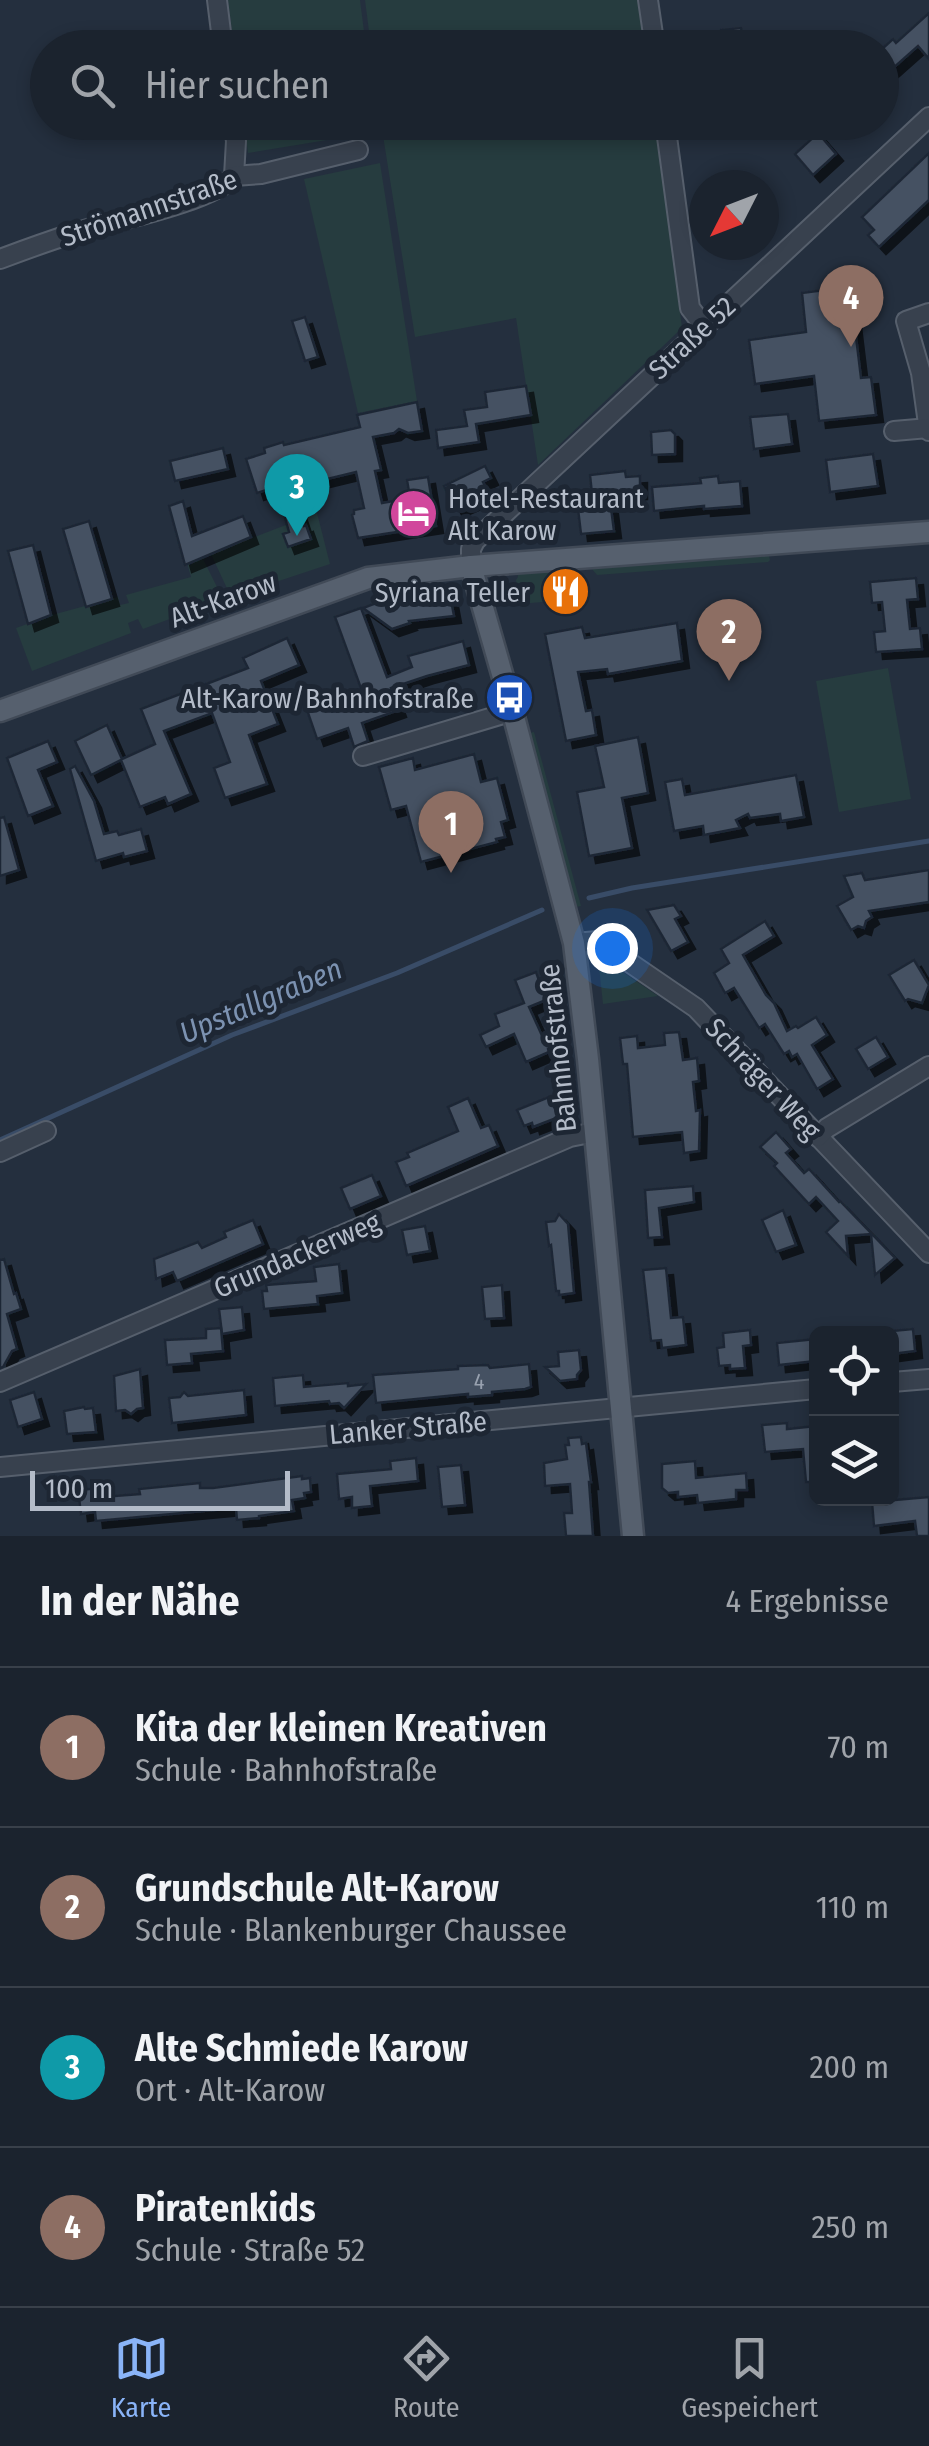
<!DOCTYPE html>
<html lang="de">
<head>
<meta charset="utf-8">
<style>
  body { margin:0; font-family:"Fira Sans Condensed",sans-serif; background:#242b36; color:#f1f3f6 }
  .controls { position:absolute; right:30px; bottom:30px; display:grid; overflow:hidden; border-radius:15px; box-shadow:0 5px 15px #0003 }
  .controls button { width:90px; height:90px; display:grid; place-items:center; padding:0; border:0; border-bottom:2px solid #39404a; background:#1b232e; color:#f1f3f6; font:50px sans-serif }
  .compass { position:absolute; left:689px; top:170px; width:90px; height:90px; border-radius:50%; background:#1b232e; box-shadow:0 5px 15px #0003; rotate:228deg }
  .scale { position:absolute; left:30px; bottom:25px; width:260px; box-sizing:border-box; padding-left:10px; border:5px solid #b4bcc9; border-top:0; font-size:28px; line-height:35px; white-space:nowrap; color:#b4bcc9; -webkit-text-stroke:8px #1d2633; paint-order:stroke }
  .you { position:absolute; left:612px; top:948px; width:35px; height:35px; margin:-25px; border:8px solid #fff; border-radius:50%; background:#1a73e8; box-shadow:0 0 0 15px #1a73e833 }
  .badge { display:grid; place-items:center; width:65px; height:65px; border-radius:50%; background:#8ab4f8; color:#fff; font-size:32px; font-weight:700 }
  .pin { position:absolute; translate:-50% -82px; filter:drop-shadow(0 2px 5px #0008) }
  .pin::after { content:''; position:absolute; top:52px; width:35px; height:30px; background:inherit; clip-path:polygon(0 0,100% 0,50% 100%) }
  .list { margin:0; padding:0; list-style:none }
  h2 { display:flex; justify-content:space-between; align-items:center; height:130px; margin:0; padding:0 40px; font-size:42px }
  h2 small { font-size:32px; font-weight:400; color:#a0a4aa }
  .list li { display:grid; grid-template-columns:65px 1fr auto; gap:30px; align-items:center; box-sizing:border-box; height:160px; padding:0 40px; border-top:2px solid #39404a }
  .list b { display:block; font-size:38px; white-space:nowrap }
  .list p { margin:0; font-size:32px; white-space:nowrap; color:#a0a4aa }
  .list em { font-size:32px; font-style:normal; color:#a0a4aa }
  .icon { flex:none; width:55px; height:55px; fill:none; stroke:currentColor; stroke-width:2; stroke-linecap:round; stroke-linejoin:round }
  .map { position:relative; flex:none; width:929px; height:1536px; overflow:hidden }
  .search { position:absolute; background:#1b232e; box-shadow:0 5px 15px #0003; left:30px; right:30px; top:30px; height:110px; display:flex; align-items:center; gap:25px; box-sizing:border-box; padding:0 35px; border-radius:55px; color:#a0a4aa; font-size:38px }
  .sheet { height:770px; background:#1b232e }
  nav { display:flex; justify-content:space-around; align-items:center; box-sizing:border-box; height:140px; border-top:2px solid #39404a; background:#1b232e; font-size:28px; color:#a0a4aa }
  nav a { display:grid; justify-items:center; gap:5px }
  nav .on { color:#8ab4f8 }
  .map>svg:first-child { display:block }
  .green { fill:#263c3f }
  .lines { fill:none; stroke-linecap:round; stroke-linejoin:round }
  .stream { stroke:#394c67; stroke-width:5 }
  .building { fill:#455162; stroke:#1f2835; stroke-width:2.5; filter:url(#shadow) }
  .minor-casing { stroke:#565f6c; stroke-width:22 }
  .major-casing { stroke:#414a57; stroke-width:25 }
  .minor { stroke:#38414e; stroke-width:18 }
  .major { stroke:#56606e; stroke-width:20 }
  .labels { text-anchor:middle; dominant-baseline:central; stroke-width:10; stroke-linejoin:round; paint-order:stroke }
  .number-label { font-size:22px; fill:#98a1af }
  .street-label { font-size:28px; fill:#b4bcc9; stroke:#1d2633 }
  .poi-label { font-size:28px; fill:#b4bcc9; stroke:#1d2633; text-anchor:end }
  .water-label { font-size:30px; font-style:italic; fill:#7c92b1; stroke:#1d2633 }
</style>
</head>
<body>
<div class="map">
<svg width="929" height="1536" viewBox="0 0 929 1536">
  <defs>
    <filter id="shadow"><feDropShadow dx="7" dy="7" stdDeviation="0" flood-color="#0009"/></filter>
  </defs>
  <rect width="100%" height="100%" fill="#242f3e"/>
  <g class="green">
    <path d="M228,0h132l6,47h-132z"/>
    <path d="M365,0h276l6,47h-276z"/>
    <path d="M244,123h131l1,9 -128,21z"/>
    <path d="M381,123h275l26,205 -144,137 -22,-147 -101,19z"/>
    <path d="M380,163l37,238 -59,12 -54,-234z"/>
    <path d="M317,513l13,51 -99,33 -20,-43z"/>
    <path d="M768,552l2,8 -2,2 -171,13 -5,-6 4,-4z"/>
    <path d="M202,557l21,42 -80,30 -5,-10 -10,4 3,10 -99,38 -16,-43 36,-13 66,-18 2,8 9,-2 -3,-8 65,-18 -4,-14z"/>
    <path d="M571,567l4,4v10l-21,2 1,18 -37,3 -2,-24 2,-3 -1,-6z"/>
    <path d="M888,668l23,131 -72,13 -23,-131z"/>
    <path d="M534,732l47,174 -6,1 -46,-174z"/>
    <path d="M598,958h4l56,38 -55,8z"/>
  </g>
  <g class="lines">
    <g class="stream">
      <path d="M589,898l43,-10 297,-47"/>
      <path d="M0,1140l232,-105 165,-62 145,-63"/>
    </g>
  </g>
  <g class="building">
    <path d="M929,13v46l-11,-13 -36,32v-29l11,-10 3,4z"/>
    <path d="M741,28l1,5 10,-1 2,13 -31,3 -2,-18z"/>
    <path d="M818,133l18,21 -23,21 -18,-21z"/>
    <path d="M929,153v47l-50,47 -11,-12 6,-5 -12,-13z"/>
    <path d="M854,286l3,26h-4l8,66 10,-1 5,38 -57,6 -5,-45 -59,8 -6,-44 57,-8 -4,-39z"/>
    <path d="M305,317l13,40 -13,4 -13,-40z"/>
    <path d="M526,386l5,29 -55,9 3,18 -41,6 -2,-18 31,-4 -3,-16 23,-3 -2,-15z"/>
    <path d="M417,402l5,29 -14,2 -9,-4 -5,4 -21,4 8,33 -6,1 7,32 28,-5 -3,-18 21,-3 8,49 -78,12 -6,-23 2,-1v-4l10,-2 -8,-36 -37,9 -1,-6 -28,9 14,42 2,-1 5,14 -23,8 -5,-13 6,-2 -13,-45 -19,6 -11,-34 19,-6 -1,-5 19,-6 1,3 76,-18 -3,-12z"/>
    <path d="M788,414l4,30 -38,5 -4,-32z"/>
    <path d="M671,430l4,4v20l-23,1 -1,-23z"/>
    <path d="M223,448l5,21 -53,12 -5,-20z"/>
    <path d="M873,454l5,32 -48,6 -4,-32z"/>
    <path d="M485,466l6,12 -8,4 7,13 -34,15 -12,-24z"/>
    <path d="M625,471l1,6 14,-1v16l-27,2v6h-3l4,31 -33,3 -3,-25h4l-1,-3 10,-1 -3,-11h4l-2,-19z"/>
    <path d="M718,476l1,7 21,-2 2,25 -38,3v-3l-50,5 -2,-24 49,-4 -1,-5z"/>
    <path d="M183,501l9,35 51,-20 8,21 -66,28 -16,-59z"/>
    <path d="M89,521l23,78 -26,8 -23,-78z"/>
    <path d="M33,545l18,70 -23,9 -20,-73z"/>
    <path d="M916,578l2,21 -11,1 3,29 10,-1 2,21 -46,3 -2,-20 11,-1 -3,-29 -10,1 -2,-21z"/>
    <path d="M449,589l5,27 -45,5 1,2 -18,6 -29,-21 37,-14z"/>
    <path d="M361,608l26,69 25,-10 -4,-11 55,-15 6,24 -42,11 -36,12 8,22 -37,13 6,18 -14,6 -6,-19 -31,11 -10,-29 55,-19 -27,-74z"/>
    <path d="M677,623l5,38 -74,13 -1,-5 -29,3 8,39 6,-1 4,25 -30,6 -21,-107 37,-7 3,11z"/>
    <path d="M287,638l12,27 -38,16 17,43 -29,11 18,49 -42,14 -11,-30 16,-6 -18,-49 -48,18 27,63 -23,10 -3,-7 -25,10 -19,-47 -30,15 -16,-34 32,-16 15,34 33,-15 -14,-35 107,-41 -5,-10z"/>
    <path d="M638,737l10,56 -26,5 10,50 -43,8 -12,-64 27,-5 -9,-41z"/>
    <path d="M48,741l9,21 -19,8 15,36 -25,10 -21,-58z"/>
    <path d="M474,754l7,28 16,-4 11,42 -7,2 4,15 -9,2 1,3 -76,20 -15,-56 -15,4 -12,-43 34,-9 2,12z"/>
    <path d="M75,766l19,35 10,33 13,-3 2,4 22,-6 6,22 -23,6 -1,-4 -27,8 -26,-92z"/>
    <path d="M796,775l8,42 -23,4 -1,-7 -30,4 -2,-4 -12,6 4,8 -36,7 -1,-9 -29,5 -9,-49 17,-3 3,16z"/>
    <path d="M4,817l15,53 -19,6v-58z"/>
    <path d="M929,870v32l-60,9 3,6 -6,4 -2,7 -6,-2 -7,4 -14,-24 16,-9 -9,-21 18,-3 3,7z"/>
    <path d="M674,905l7,11 -6,3 13,23 -17,9 -24,-41z"/>
    <path d="M765,921l9,15 -31,19 23,40 8,8 13,28 9,-5 2,2 18,-11 11,18 -15,10 21,34 -16,10 -20,-35 -5,3 -3,-6 -5,3 -19,-30 -6,4 -25,-40 -9,5 -11,-20 15,-10 -8,-14z"/>
    <path d="M914,960l15,25 -7,18 -14,-4 -3,2 -16,-26z"/>
    <path d="M536,972l10,28 -17,7 15,33 11,3 -7,6 1,3 -23,10 -12,-28 -28,13 -6,-12 19,-9 -4,-12 29,-11 -9,-23z"/>
    <path d="M679,1032l4,28 14,-2 2,23 -6,1 3,29 4,-1 -1,41 -15,2 -2,-21 -49,5 -6,-73h-4l-3,-26 17,-2 1,12 27,-3 -1,-12z"/>
    <path d="M876,1037l12,20 -20,12 -12,-20z"/>
    <path d="M549,1097l10,20 -26,10 -1,-4 -8,3 -7,-16z"/>
    <path d="M468,1098l13,30 8,-3 9,21 -92,40 -10,-24 13,-5 -2,-4 51,-22 -10,-24z"/>
    <path d="M776,1132l15,17 -5,4 18,20 5,-4 30,33 1,-1 55,57 -20,17 -4,-41 -25,2 2,20 -22,-24 12,-11 -22,-24 -7,7 -35,-38 3,-3 -17,-16z"/>
    <path d="M372,1175l9,21 -31,13 -9,-21z"/>
    <path d="M693,1186l1,16 -35,6 3,29 -14,1 -3,-48z"/>
    <path d="M783,1210l13,35 -20,7 -14,-32z"/>
    <path d="M559,1214l9,10 6,69 -15,2v-4h-3l-5,-46 -2,1 -3,-24 9,-1z"/>
    <path d="M253,1220l10,24 -86,37 -4,-9 -17,7 -2,-20 44,-17 4,6 24,-11 -2,-5z"/>
    <path d="M425,1226l5,25 -23,4 -5,-25z"/>
    <path d="M4,1259l10,35 2,-1 5,16 -14,5 10,35 -5,2 -9,16 -3,1v-108z"/>
    <path d="M339,1264l3,29 -25,3 1,8 -54,5 -2,-18h5l-1,-6 50,-4 -2,-14z"/>
    <path d="M666,1268l5,50 12,-1 3,28 -24,3 -1,-8 -10,1 -8,-71z"/>
    <path d="M502,1285l2,33 -19,1 -3,-32z"/>
    <path d="M242,1307l2,23 -22,4 -3,-25z"/>
    <path d="M221,1328l2,23 -32,3 1,9 -25,2 -2,-25 41,-2v-9z"/>
    <path d="M913,1329l2,22 -23,3v-23z"/>
    <path d="M750,1330l1,15 -8,1 2,22 -15,1v-4l-11,1 -2,-18 7,-1 -1,-14z"/>
    <path d="M816,1339v22l-37,4 -2,-22z"/>
    <path d="M579,1350l2,20 -4,5v4l-17,2 -15,-14 14,-1 -1,-14z"/>
    <path d="M529,1364l2,23 -6,2 -33,3v3l-24,2v-3l-92,9 -3,-28 85,-6v-3l30,-1 2,3z"/>
    <path d="M140,1369l3,39 -6,1 -6,5 -6,-4 -9,1 -2,-35z"/>
    <path d="M303,1375l1,12 44,-4v3l18,-2 -22,24 -5,-5 -9,1 -1,-3 -54,5 -2,-28z"/>
    <path d="M244,1390l2,25 -74,8 -3,-25 11,-1 4,-5 4,4z"/>
    <path d="M34,1392l8,27 -24,8 -8,-27z"/>
    <path d="M84,1407l1,2 8,-1 3,24 -29,2 -3,-23z"/>
    <path d="M787,1423v6l29,-3v56h-10l-3,-33 -38,3 -3,-27z"/>
    <path d="M581,1437l1,7 4,-1 5,39h-2l4,54h-27l-2,-23h8l-2,-29 -25,2 -1,-23 23,-4 -2,-14h4l-1,-7z"/>
    <path d="M416,1458l2,23 -48,5 2,20 -20,2v-11l-13,2 -2,-25 54,-5 -1,-8z"/>
    <path d="M695,1461l1,17 50,-5 1,17h-11v9l-38,4 -1,-8 -19,2v-5l-10,1 -6,-5v-24z"/>
    <path d="M461,1465l4,40 -23,2 -4,-40z"/>
    <path d="M302,1476v3l8,-1 1,14 -7,1 1,5 -13,2 2,11 -35,5v2l-22,2 -1,-12 -140,13 -1,-9 -14,2 -3,-24 24,-2v9l38,-3 -1,-5 61,-6v5h13z"/>
    <path d="M929,1497v39h-12l-2,-15 -41,5 -2,-24z"/>
  </g>
  <g class="lines">
    <defs>
      <g id="minor">
        <path d="M217,0l6,48"/>
        <path d="M648,0l7,48"/>
        <path d="M233,122l3,19 -2,35"/>
        <path d="M665,122l25,186 14,18"/>
        <path d="M0,259c24,-9 49,-18 74,-26 36,-11 139,-31 160,-57l27,-2 97,-24"/>
        <path d="M929,313l-23,8 15,52 8,58"/>
        <path d="M894,431l35,-3"/>
        <path d="M471,566v-17l4,-8 454,-424"/>
        <path d="M363,756l150,-45"/>
        <path d="M574,943l24,-2 98,67 233,245"/>
        <path d="M818,1137l9,-9 102,-62"/>
        <path d="M0,1152l46,-21"/>
        <path d="M0,1382l570,-245 25,-5"/>
        <path d="M892,1382l37,-3"/>
        <path d="M0,1467l816,-78"/>
      </g>
      <g id="major">
        <path d="M471,566l38,132 65,245 14,116 45,477"/>
        <path d="M0,711l368,-133 103,-12 458,-34"/>
      </g>
    </defs>
    <use href="#minor" class="minor-casing"/>
    <use href="#major" class="major-casing"/>
    <use href="#minor" class="minor"/>
    <use href="#major" class="major"/>
  </g>
  <defs>
    <symbol id="hotel-disc" viewBox="-11 -11 22 22"><circle r="9.5" fill="#d1479c" stroke="#1d2633"/><path d="M-6-4.5h1.5V1H6V5H4.5V3h-9V5H-6ZM-4 0a1.8 1.8 0 1 1 3.6 0ZM.5 0V-2.5h3Q6-2.5 6 0Z" fill="#fff"/></symbol>
    <symbol id="restaurant-disc" viewBox="-11 -11 22 22"><circle r="9.5" fill="#e8710a" stroke="#1d2633"/><path d="M-5-6h1v4h1v-4h1v4h1v-4h1v5L-1.5 .5V6h-2V.5L-5-1ZM5-6V6H3V1.5H1.5Q1.5-4 5-6Z" fill="#fff"/></symbol>
    <symbol id="bus-disc" viewBox="-11 -11 22 22"><circle r="9.5" fill="#1a4fb4" stroke="#1d2633"/><path d="M-5-6H5V4H4V6H2V4H-2V6H-4V4H-5ZM-3.5-4V0h7V-4ZM-3.5 1.2v1.5H-2V1.2ZM2 1.2v1.5H3.5V1.2Z" fill="#fff"/></symbol>
  </defs>
  <g fill-rule="evenodd">
    <use href="#hotel-disc" x="386" y="486" width="55" height="55"/>
    <use href="#restaurant-disc" x="538" y="564" width="55" height="55"/>
    <use href="#bus-disc" x="482" y="670" width="55" height="55"/>
  </g>
  <g class="labels">
    <g class="number-label">
      <text x="479" y="1381">4</text>
    </g>
    <g class="street-label">
      <text transform="translate(149 208) rotate(-19)">Strömannstraße</text>
      <text transform="translate(692 338) rotate(-43)">Straße 52</text>
      <text transform="translate(223 600) rotate(-20)">Alt-Karow</text>
      <text transform="translate(558 1048) rotate(-96)">Bahnhofstraße</text>
      <text transform="translate(763 1079) rotate(47)">Schräger Weg</text>
      <text transform="translate(297 1255) rotate(-23)">Grundackerweg</text>
      <text transform="translate(408 1428) rotate(-5)">Lanker Straße</text>
    </g>
    <g class="poi-label">
      <text x="448" y="498" text-anchor="start">Hotel-Restaurant<tspan x="448" dy="32">Alt Karow</tspan></text>
      <text x="530" y="592">Syriana Teller</text>
      <text x="474" y="698">Alt-Karow/Bahnhofstraße</text>
    </g>
    <g class="water-label">
      <text transform="translate(261 1001) rotate(-23)">Upstallgraben</text>
    </g>
  </g>
</svg>
<div class="controls">
<button><svg class="icon" aria-label="locate" viewBox="0 0 24 24"><circle cx="12" cy="12" r="6"/><path d="M12 2v4M12 18v4M2 12h4M18 12h4"/></svg></button>
<button><svg class="icon" aria-label="layers" viewBox="0 0 24 24"><path d="M12 4l9 5-9 5-9-5zM3 14l9 5 9-5"/></svg></button>
</div>
<svg class="compass" viewBox="-18 -18 36 36"><path d="M0-13l5 13h-10z" fill="#e53935"/><path d="M0 13l5-13h-10z" fill="#a0a4aa"/></svg>
<div class="scale">100 m</div>
<div class="you"></div>
<div class="pin badge" style="left:451px;top:873px;background:#8d6e63">1</div>
<div class="pin badge" style="left:729px;top:681px;background:#8d6e63">2</div>
<div class="pin badge" style="left:297px;top:536px;background:#0f9aa8">3</div>
<div class="pin badge" style="left:851px;top:347px;background:#8d6e63">4</div>
<div class="search"><svg class="icon" aria-label="search" viewBox="0 0 24 24"><circle cx="10" cy="10" r="6"/><path d="M15 15l6 6"/></svg>Hier suchen</div>
</div>
<section class="sheet">
<h2>In der Nähe<small>4 Ergebnisse</small></h2>
<ul class="list">
<li><span class="badge" style="background:#8d6e63">1</span><div><b>Kita der kleinen Kreativen</b><p>Schule · Bahnhofstraße</p></div><em>70 m</em></li>
<li><span class="badge" style="background:#8d6e63">2</span><div><b>Grundschule Alt-Karow</b><p>Schule · Blankenburger Chaussee</p></div><em>110 m</em></li>
<li><span class="badge" style="background:#0f9aa8">3</span><div><b>Alte Schmiede Karow</b><p>Ort · Alt-Karow</p></div><em>200 m</em></li>
<li><span class="badge" style="background:#8d6e63">4</span><div><b>Piratenkids</b><p>Schule · Straße 52</p></div><em>250 m</em></li>
</ul>
</section>
<nav>
<a class="on"><svg class="icon" aria-label="map" viewBox="0 0 24 24"><path d="M3 6l6-2 6 2 6-2v14l-6 2-6-2-6 2zM9 4v14M15 6v14"/></svg>Karte</a>
<a><svg class="icon" aria-label="directions" viewBox="0 0 24 24"><path d="M12 3l9 9-9 9-9-9zM9 14v-3h6M13 9l2 2-2 2"/></svg>Route</a>
<a><svg class="icon" aria-label="saved" viewBox="0 0 24 24"><path d="M7 4h10v16l-5-4-5 4z"/></svg>Gespeichert</a>
</nav>
</body>
</html>
